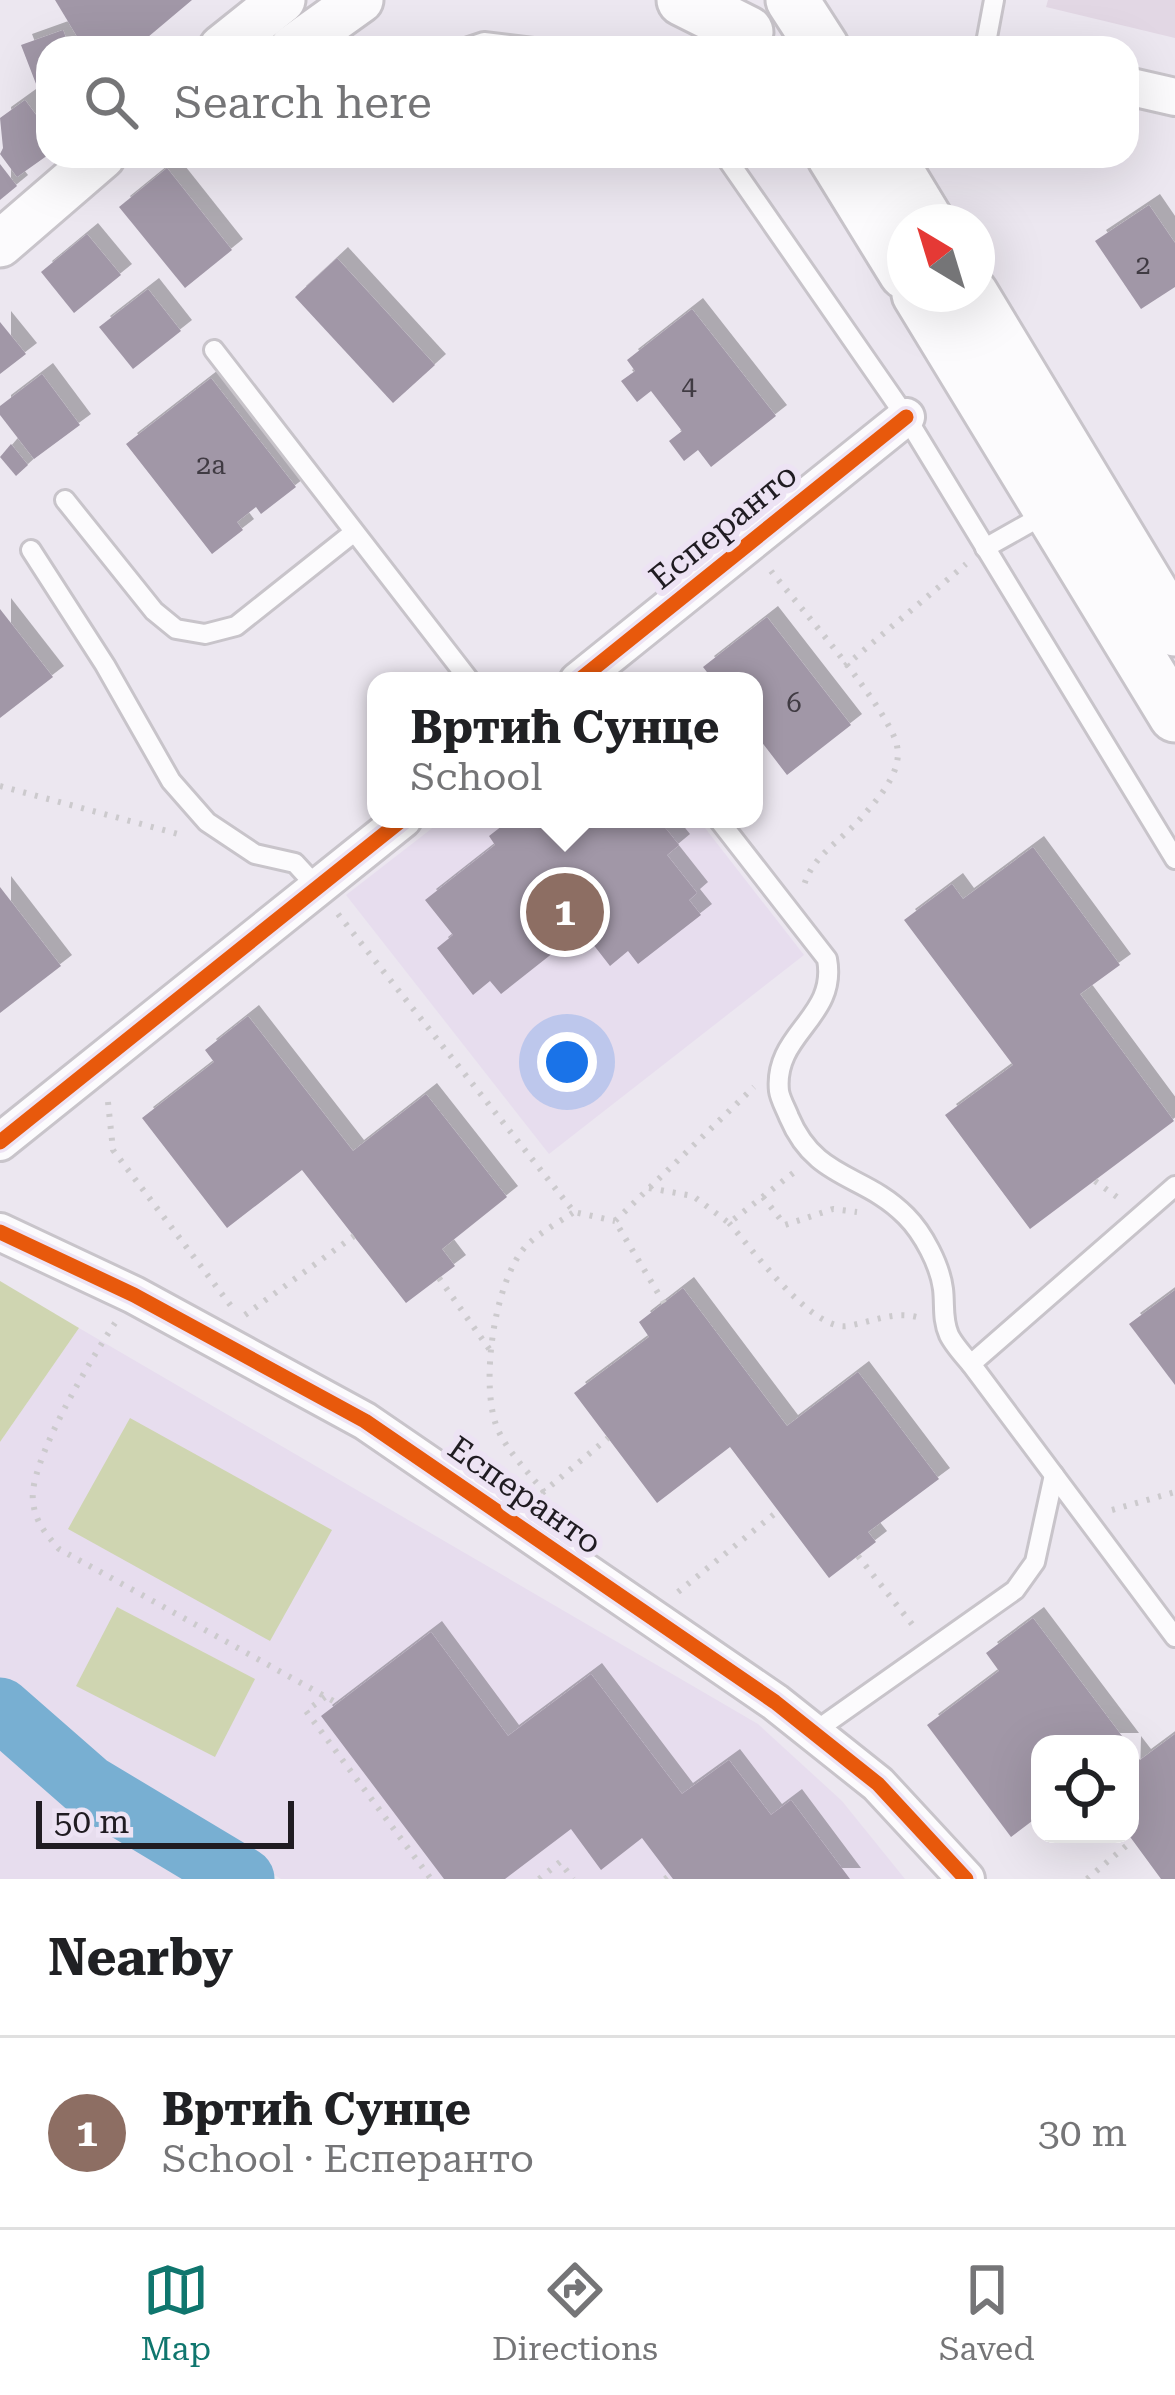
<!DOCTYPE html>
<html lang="en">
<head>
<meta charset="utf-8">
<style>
  body { margin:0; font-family:"Roboto Serif",serif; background:#f6f6f6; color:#202124 }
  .controls { position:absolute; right:36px; bottom:36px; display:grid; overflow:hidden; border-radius:24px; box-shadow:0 12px 48px #0002 }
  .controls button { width:108px; height:108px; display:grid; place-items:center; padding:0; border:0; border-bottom:3px solid #e0e0e0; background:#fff; color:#202124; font:60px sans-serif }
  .compass { position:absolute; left:887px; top:204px; width:108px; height:108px; border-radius:50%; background:#fff; box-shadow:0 12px 48px #0002; rotate:322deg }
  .scale { position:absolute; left:36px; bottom:30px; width:258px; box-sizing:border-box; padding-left:12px; border:6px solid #201c22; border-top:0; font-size:33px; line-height:42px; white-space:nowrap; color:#201c22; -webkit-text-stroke:9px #ede3f4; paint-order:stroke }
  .you { position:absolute; left:567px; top:1062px; width:42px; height:42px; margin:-30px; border:9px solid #fff; border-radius:50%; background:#1a73e8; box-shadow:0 0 0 18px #1a73e833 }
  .badge { display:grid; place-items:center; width:78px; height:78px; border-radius:50%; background:#0f766e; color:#fff; font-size:39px; font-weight:700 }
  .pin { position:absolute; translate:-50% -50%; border:6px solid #fff; box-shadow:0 3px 12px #0006 }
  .popup { position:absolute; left:367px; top:672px; width:396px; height:156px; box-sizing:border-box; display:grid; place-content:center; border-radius:24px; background:#fff; filter:drop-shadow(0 3px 9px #0005); font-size:39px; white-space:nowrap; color:#757577 }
  .popup b { font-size:45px; color:#202124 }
  .popup::after { content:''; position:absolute; left:50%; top:100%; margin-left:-24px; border:24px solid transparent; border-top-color:#fff }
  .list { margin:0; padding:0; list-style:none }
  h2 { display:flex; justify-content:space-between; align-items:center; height:156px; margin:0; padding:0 48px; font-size:51px }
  h2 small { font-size:39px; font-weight:400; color:#757577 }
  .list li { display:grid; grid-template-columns:78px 1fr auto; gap:36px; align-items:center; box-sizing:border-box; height:192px; padding:0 48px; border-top:3px solid #e0e0e0 }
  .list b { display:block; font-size:45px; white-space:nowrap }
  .list p { margin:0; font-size:39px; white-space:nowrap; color:#757577 }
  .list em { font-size:39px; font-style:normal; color:#757577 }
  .icon { flex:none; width:66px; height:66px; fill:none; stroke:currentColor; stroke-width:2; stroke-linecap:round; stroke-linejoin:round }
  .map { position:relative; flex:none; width:1175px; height:1879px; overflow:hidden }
  .search { position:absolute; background:#fff; box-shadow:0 12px 48px #0002; left:36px; right:36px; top:36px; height:132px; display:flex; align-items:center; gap:30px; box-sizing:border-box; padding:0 42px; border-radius:36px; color:#757577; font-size:45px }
  .sheet { height:348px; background:#fff }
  nav { display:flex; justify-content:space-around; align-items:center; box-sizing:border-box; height:168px; border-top:3px solid #e0e0e0; background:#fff; font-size:33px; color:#757577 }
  nav a { display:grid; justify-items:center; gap:6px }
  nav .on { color:#0f766e }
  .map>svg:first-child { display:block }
  .industrial { fill:#e2d7e4 }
  .built { fill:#e7ddee }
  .green { fill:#cfd5b1 }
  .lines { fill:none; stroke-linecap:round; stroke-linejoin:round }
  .river { stroke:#78afd2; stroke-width:63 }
  .building { fill:#a197a7; filter:url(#shadow) }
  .service-casing { stroke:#c8c4ca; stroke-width:24 }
  .minor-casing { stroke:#c8c4ca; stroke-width:42 }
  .tertiary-casing { stroke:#c8c4ca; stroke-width:51 }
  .secondary-casing { stroke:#c8c4ca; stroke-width:57 }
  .path { stroke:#cccacd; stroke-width:6; stroke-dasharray:3 9; stroke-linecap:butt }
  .service { stroke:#fcfbfd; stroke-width:18 }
  .minor { stroke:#fcfbfd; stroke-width:36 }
  .tertiary { stroke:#fcfbfd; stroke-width:45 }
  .secondary { stroke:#fcfbfd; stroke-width:51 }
  .cycleway-casing { stroke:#ede3f4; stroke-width:22 }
  .cycleway { stroke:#e8590c; stroke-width:15 }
  .labels { text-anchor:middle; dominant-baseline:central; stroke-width:12; stroke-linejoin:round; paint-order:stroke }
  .number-label { font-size:27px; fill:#403b43 }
  .street-label { font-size:33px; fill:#201c22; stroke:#ede3f4 }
</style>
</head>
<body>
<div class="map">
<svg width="1175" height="1879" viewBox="0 0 1175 1879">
  <defs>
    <filter id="shadow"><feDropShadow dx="11" dy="-11" stdDeviation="0" flood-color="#0004"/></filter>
  </defs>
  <rect width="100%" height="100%" fill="#ece7f0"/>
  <path class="industrial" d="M1048,0h127v38l-129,-31z"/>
  <g class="built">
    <path d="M444,819h254l106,136 -255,199 -203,-259z"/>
    <path d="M79,1328l679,396 84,77 63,78h-624l-176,-106 -105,-88v-243z"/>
    <path d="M0,1736l53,57 140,86h-193z"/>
  </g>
  <g class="green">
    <path d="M0,1281l79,47 -79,114z"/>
    <path d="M130,1418l202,112 -62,111 -202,-112z"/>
    <path d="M117,1607l138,72 -40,78 -139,-71z"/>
  </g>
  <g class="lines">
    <path class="river" d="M0,1709l88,77 155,93"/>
  </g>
  <g class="building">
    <path d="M55,0h137l-57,48h-51z"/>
    <path d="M63,30l7,18h-22v67l-27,-70z"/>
    <path d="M25,100l23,31v24l-31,22 -17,-23 3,-6 -3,-30z"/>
    <path d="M0,164l17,22 -17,14z"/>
    <path d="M167,168l65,82 -47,38 -66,-81z"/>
    <path d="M1149,205l26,38v44l-34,22 -46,-68z"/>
    <path d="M87,234l34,41 -47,38 -33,-41z"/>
    <path d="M337,258l98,107 -42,38 -98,-106z"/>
    <path d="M148,289l33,42 -48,38 -34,-42z"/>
    <path d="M692,309l84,107 -65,51 -13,-17 -14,11 -15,-20 13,-10 -31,-40 -14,11 -16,-21 14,-10 -8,-11z"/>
    <path d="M0,322l26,32 -26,20z"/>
    <path d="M42,374l38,51 -46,34 -34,-44v-9z"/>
    <path d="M211,378l85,109 -35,27 -5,-7 -19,15 6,8 -31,24 -86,-110z"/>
    <path d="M11,444l17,21 -12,11 -16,-19z"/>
    <path d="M0,609l53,68 -53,41z"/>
    <path d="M767,617l84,108 -64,50 -33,-43v-51h-40l-11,-14z"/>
    <path d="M511,819h147l21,26 -12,10 30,38 -8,7 12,15 -63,49 -10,-13 -18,15 -28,-36 -81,64 -11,-13 -17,14 -36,-47 16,-13 -28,-35 70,-55 -6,-9z"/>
    <path d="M1033,847l87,118 -40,29 94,127 -144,108 -85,-114 68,-50 -109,-145 48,-36 11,15z"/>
    <path d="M0,887l61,79 -61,47z"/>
    <path d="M248,1016l105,135 73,-57 81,103 -65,52 13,17 -49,37 -104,-133 -75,58 -85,-110 72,-56 -9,-12z"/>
    <path d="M683,1288l104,138 71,-54 81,107 -71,53 8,10 -47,36 -99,-131 -73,56 -83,-110 75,-56 -10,-15z"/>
    <path d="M1175,1290v95l-46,-61z"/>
    <path d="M1033,1618l95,126h-88v71l-29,22 -84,-112 72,-54 -13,-18z"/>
    <path d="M431,1632l77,104 83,-62 91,120 47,-34 42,55 20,-15 59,79h-177l-31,-41 -41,32 -30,-41 -66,50h-61l-123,-163z"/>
    <path d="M1175,1734v145h-14l-33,-45 2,-87 10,13z"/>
  </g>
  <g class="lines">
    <defs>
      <g id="service">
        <path d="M466,48l18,-6 49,6"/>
        <path d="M985,48l9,-48"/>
        <path d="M725,156l181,261 269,442"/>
        <path d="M214,350l256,331"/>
        <path d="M65,500l89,111 22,18 29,5 31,-8 117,-93"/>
        <path d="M985,548l64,-36"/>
        <path d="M31,550l74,115 66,116 36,41 48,32 40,9 22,24"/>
        <path d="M718,819l109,140c11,59 -54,74 -48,132 1,8 7,18 10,26 27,64 75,56 117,99 17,17 34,49 37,73 2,16 -1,30 6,46 5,10 14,20 22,29"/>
        <path d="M1175,1186l-204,178 204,273"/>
        <path d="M811,1734l204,-144 20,-28 19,-87"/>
      </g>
      <g id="minor">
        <path d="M1127,86l48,11"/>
        <path d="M578,681l328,-264"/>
        <path d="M0,1142l403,-323"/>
        <path d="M0,1232l134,63 231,126 410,281 103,82 88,95"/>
      </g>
      <g id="tertiary">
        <path d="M222,48l60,-48"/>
        <path d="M293,48l67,-48"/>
        <path d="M0,244l102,-88"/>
      </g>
      <g id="secondary">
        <path d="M683,0l64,32"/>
        <path d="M792,0l31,48"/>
        <path d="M833,156l72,117"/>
        <path d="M888,156l40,66"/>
        <path d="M918,294l257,422"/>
        <path d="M972,294l203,336"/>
      </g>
    </defs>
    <use href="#service" class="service-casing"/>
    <use href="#minor" class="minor-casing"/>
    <use href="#tertiary" class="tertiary-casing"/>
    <use href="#secondary" class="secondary-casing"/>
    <g class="path">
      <path d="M771,571c27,34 119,139 126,175 6,26 -20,54 -36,72 -22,25 -50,38 -58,71"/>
      <path d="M845,666l121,-102"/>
      <path d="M0,786l182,49"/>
      <path d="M338,914l236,298 41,9"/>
      <path d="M108,1102l5,48 118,156"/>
      <path d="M1095,1181l26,19"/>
      <path d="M649,1188l44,8 36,27 68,-53"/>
      <path d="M763,1197l22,28 48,-16 24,3"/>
      <path d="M729,1223c23,26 83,108 118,103 25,-4 48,-16 73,-8"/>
      <path d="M439,1278l53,75"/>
      <path d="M664,1303l-49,-82 139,-134"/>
      <path d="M245,1315l109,-79"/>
      <path d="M115,1323c-23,34 -87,140 -82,178 2,21 13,33 26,48l278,154"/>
      <path d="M544,1492c-15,-19 -35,-39 -45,-60 -21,-42 -5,-155 29,-188 13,-12 31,-22 46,-32"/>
      <path d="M542,1493l66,-55"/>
      <path d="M1112,1510l63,-18"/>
      <path d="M858,1556l57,72"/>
      <path d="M678,1592l100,-81"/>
      <path d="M325,1697l-19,14 125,168"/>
      <path d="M539,1879l21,-17 13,17"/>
      <path d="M665,1879l5,-4"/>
      <path d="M1087,1879l45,-38"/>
    </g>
    <use href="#service" class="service"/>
    <use href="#minor" class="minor"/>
    <use href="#tertiary" class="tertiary"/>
    <use href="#secondary" class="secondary"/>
    <defs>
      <g id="cycleway">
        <path d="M578,681l328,-264"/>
        <path d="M0,1142l403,-323"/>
        <path d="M0,1232l134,63 231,126 410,281 103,82 88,95"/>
      </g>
    </defs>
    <use href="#cycleway" class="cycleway-casing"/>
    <use href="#cycleway" class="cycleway"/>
  </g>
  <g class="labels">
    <g class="number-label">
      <text x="1143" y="265">2</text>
      <text x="689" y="386">4</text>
      <text x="211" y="465">2a</text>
      <text x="794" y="703">6</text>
    </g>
    <g class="street-label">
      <text transform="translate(723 526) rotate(-39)">Есперанто</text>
      <text transform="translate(525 1495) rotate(35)">Есперанто</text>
    </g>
  </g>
</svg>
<div class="controls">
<button><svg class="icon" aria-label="locate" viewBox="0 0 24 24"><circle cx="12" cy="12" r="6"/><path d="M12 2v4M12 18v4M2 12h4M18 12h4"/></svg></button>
</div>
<svg class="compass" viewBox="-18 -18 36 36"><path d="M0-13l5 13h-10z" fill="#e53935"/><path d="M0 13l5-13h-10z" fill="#757577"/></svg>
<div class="scale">50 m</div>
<div class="you"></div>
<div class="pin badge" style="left:565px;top:912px;background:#8d6e63">1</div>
<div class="popup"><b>Вртић Сунце</b>School</div>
<div class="search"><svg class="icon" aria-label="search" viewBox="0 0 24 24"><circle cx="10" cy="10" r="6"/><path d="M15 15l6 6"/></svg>Search here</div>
</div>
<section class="sheet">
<h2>Nearby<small></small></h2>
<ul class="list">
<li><span class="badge" style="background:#8d6e63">1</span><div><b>Вртић Сунце</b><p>School · Есперанто</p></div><em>30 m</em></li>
</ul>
</section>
<nav>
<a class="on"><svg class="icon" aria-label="map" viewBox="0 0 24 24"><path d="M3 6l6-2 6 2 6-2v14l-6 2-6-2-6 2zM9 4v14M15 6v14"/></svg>Map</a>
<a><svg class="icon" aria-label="directions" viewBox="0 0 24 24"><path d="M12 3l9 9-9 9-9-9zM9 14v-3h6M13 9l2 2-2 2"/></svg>Directions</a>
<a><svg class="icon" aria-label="saved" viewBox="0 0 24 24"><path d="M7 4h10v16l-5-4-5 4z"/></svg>Saved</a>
</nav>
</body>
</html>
